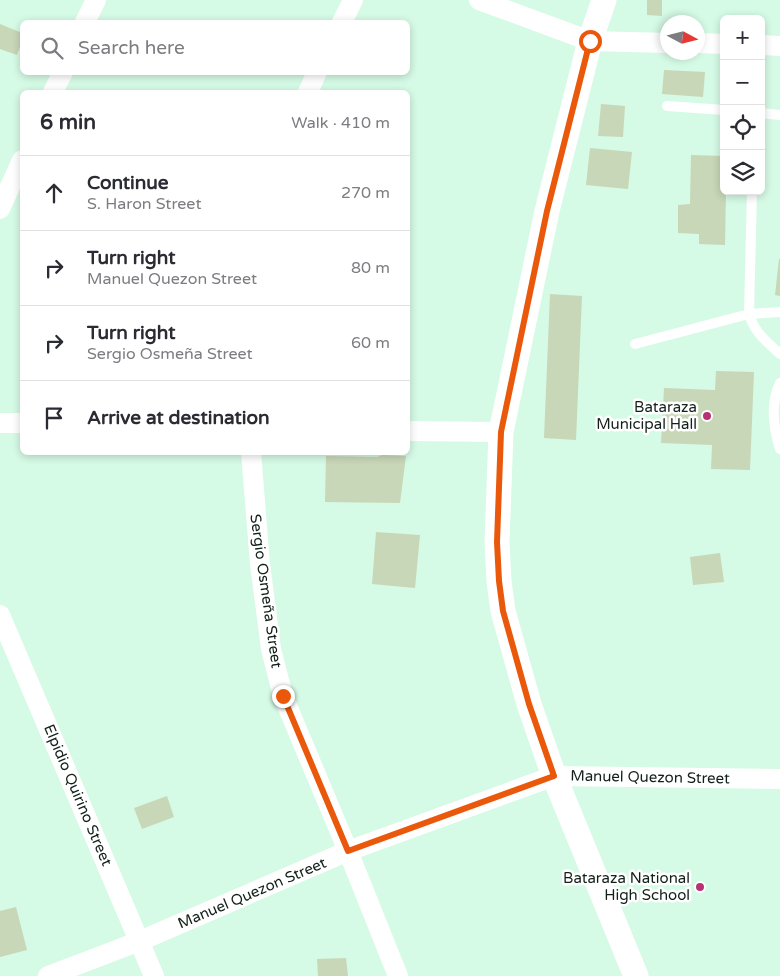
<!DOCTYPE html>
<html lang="en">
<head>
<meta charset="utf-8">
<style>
  body { margin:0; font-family:"Varela Round",sans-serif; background:#f7f7f7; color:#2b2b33 }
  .controls { position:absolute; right:15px; top:15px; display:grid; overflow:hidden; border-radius:8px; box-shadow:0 2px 8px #0003 }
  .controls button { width:45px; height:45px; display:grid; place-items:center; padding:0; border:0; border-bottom:1px solid #e1e1e2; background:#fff; color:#2b2b33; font:25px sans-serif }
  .compass { position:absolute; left:660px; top:15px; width:45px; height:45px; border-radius:50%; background:#fff; box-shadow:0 2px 8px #0003; rotate:97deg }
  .stop { position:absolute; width:15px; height:15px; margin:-11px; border:4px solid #ea580c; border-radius:50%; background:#fff }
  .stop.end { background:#ea580c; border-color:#fff; box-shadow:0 1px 5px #0008 }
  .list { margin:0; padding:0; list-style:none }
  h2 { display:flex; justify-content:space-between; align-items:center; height:65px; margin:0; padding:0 20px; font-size:21px }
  h2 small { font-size:16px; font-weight:400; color:#7c7c81 }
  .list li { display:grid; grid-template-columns:32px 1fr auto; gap:15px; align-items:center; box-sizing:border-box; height:75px; padding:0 20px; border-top:1px solid #e1e1e2 }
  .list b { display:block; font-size:19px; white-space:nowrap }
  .list p { margin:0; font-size:16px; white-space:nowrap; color:#7c7c81 }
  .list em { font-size:16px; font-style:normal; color:#7c7c81 }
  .icon { flex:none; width:28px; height:28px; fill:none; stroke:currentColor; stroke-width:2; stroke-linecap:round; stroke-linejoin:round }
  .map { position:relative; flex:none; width:780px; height:976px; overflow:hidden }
  .search { position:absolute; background:#fff; box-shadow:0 2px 8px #0003; left:20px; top:20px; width:390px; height:55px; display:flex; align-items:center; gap:12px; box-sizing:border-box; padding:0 18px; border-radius:8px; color:#7c7c81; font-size:19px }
  .panel { position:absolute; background:#fff; box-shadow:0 2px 8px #0003; left:20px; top:90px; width:390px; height:365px; border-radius:8px }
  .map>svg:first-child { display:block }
  .building { fill:#c8d7b7 }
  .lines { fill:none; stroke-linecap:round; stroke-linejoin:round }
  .service { stroke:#fff; stroke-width:10 }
  .minor { stroke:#fff; stroke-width:20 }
  .tertiary { stroke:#fff; stroke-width:25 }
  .route { stroke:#ea580c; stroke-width:6 }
  .poi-dot { fill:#b73275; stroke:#fff; stroke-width:2 }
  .labels { text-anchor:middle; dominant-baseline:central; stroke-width:5; stroke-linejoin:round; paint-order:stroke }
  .poi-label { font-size:15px; fill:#132019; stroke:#fff; text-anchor:end }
  .street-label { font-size:15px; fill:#132019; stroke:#fff }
</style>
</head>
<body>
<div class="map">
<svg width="780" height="976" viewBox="0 0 780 976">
  <rect width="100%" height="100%" fill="#d5fae5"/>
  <g class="building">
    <path d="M647,0h15v16l-15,-1z"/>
    <path d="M0,24l22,9v8l-5,14 -17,-6z"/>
    <path d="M664,70l41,2 -2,25 -41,-3z"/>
    <path d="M601,104l24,2 -2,31 -25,-1z"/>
    <path d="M590,148l42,4 -4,37 -42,-4z"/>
    <path d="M691,155l33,1v35h2l-1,54 -26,-1v-10l-21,-1v-28l12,-1z"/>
    <path d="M779,259h1v37l-5,-1z"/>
    <path d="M550,294l32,2 -6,144 -32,-2z"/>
    <path d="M716,371l38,1 -4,98 -39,-1 1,-24 -51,-2 3,-55 51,2z"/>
    <path d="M382,455l24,1 -6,47 -75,-1 1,-46 51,1z"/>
    <path d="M376,532l44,3 -5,53 -43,-4z"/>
    <path d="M720,553l4,29 -31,3 -3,-28z"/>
    <path d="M167,796l7,21 -32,12 -8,-21z"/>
    <path d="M16,907l11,43 -27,7v-46z"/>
    <path d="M346,958l2,18h-30l-1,-17z"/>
  </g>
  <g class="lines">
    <g class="service">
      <path d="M667,106l57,4"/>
      <path d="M761,113l19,2"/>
      <path d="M752,191l-3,123c5,18 18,28 31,40"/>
      <path d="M635,344l114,-30 31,-2"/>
      <path d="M780,383c-10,21 -7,44 0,66"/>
    </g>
    <g class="minor">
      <path d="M479,0l111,41 78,2"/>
      <path d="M85,22l11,-22"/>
      <path d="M342,22l11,-22"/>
      <path d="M698,43l26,1"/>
      <path d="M761,45l19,1"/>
      <path d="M53,92l10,-20"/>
      <path d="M308,92l9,-20"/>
      <path d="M0,209l22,-49"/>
      <path d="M0,423h22"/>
      <path d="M408,431l93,1"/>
      <path d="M251,452l9,112 11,85 12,47 65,155 50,125"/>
      <path d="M0,615l154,361"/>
      <path d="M48,976l92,-35 208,-90 206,-75 226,3"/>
    </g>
    <path class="tertiary" d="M604,0l-14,41 -43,170 -46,221 -4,110 2,39 4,30 26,93 25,72 82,200"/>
  </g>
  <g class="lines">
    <path class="route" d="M283,696l65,155 206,-75 -25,-72 -26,-93 -4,-30 -2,-39 4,-110 46,-221 43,-170"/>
  </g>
  <g class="poi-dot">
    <circle cx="707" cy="416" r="5"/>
    <circle cx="700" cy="887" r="5"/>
  </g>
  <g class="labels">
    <g class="poi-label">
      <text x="697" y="407">Bataraza<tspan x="697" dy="17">Municipal Hall</tspan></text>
      <text x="690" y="878">Bataraza National<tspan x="690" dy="17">High School</tspan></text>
    </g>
    <g class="street-label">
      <text transform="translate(266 591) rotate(82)">Sergio Osmeña Street</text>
      <text transform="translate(650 777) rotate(1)">Manuel Quezon Street</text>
      <text transform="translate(78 795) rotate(67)">Elpidio Quirino Street</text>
      <text transform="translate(252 893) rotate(-23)">Manuel Quezon Street</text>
    </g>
  </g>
</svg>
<div class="controls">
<button>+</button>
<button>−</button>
<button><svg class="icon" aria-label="locate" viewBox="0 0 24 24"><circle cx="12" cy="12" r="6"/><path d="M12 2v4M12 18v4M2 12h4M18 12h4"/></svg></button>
<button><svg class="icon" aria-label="layers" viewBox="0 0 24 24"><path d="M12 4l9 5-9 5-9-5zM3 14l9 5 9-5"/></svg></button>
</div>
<svg class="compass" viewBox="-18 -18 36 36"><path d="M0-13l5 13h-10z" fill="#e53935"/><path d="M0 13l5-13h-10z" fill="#7c7c81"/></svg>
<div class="stop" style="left:590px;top:41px"></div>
<div class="stop end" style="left:283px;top:696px"></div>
<div class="search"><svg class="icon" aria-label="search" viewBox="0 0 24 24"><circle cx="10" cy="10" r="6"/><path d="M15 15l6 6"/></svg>Search here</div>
<section class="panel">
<h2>6 min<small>Walk · 410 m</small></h2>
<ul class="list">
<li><svg class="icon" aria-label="ahead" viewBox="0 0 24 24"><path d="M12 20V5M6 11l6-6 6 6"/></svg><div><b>Continue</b><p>S. Haron Street</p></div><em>270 m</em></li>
<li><svg class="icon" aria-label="right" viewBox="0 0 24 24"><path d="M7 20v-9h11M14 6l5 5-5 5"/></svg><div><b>Turn right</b><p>Manuel Quezon Street</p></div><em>80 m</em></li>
<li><svg class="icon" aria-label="right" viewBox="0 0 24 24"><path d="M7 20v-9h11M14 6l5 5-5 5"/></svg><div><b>Turn right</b><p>Sergio Osmeña Street</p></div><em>60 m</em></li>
<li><svg class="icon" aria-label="arrive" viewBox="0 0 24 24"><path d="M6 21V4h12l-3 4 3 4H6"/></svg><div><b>Arrive at destination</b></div></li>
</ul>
</section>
</div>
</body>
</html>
